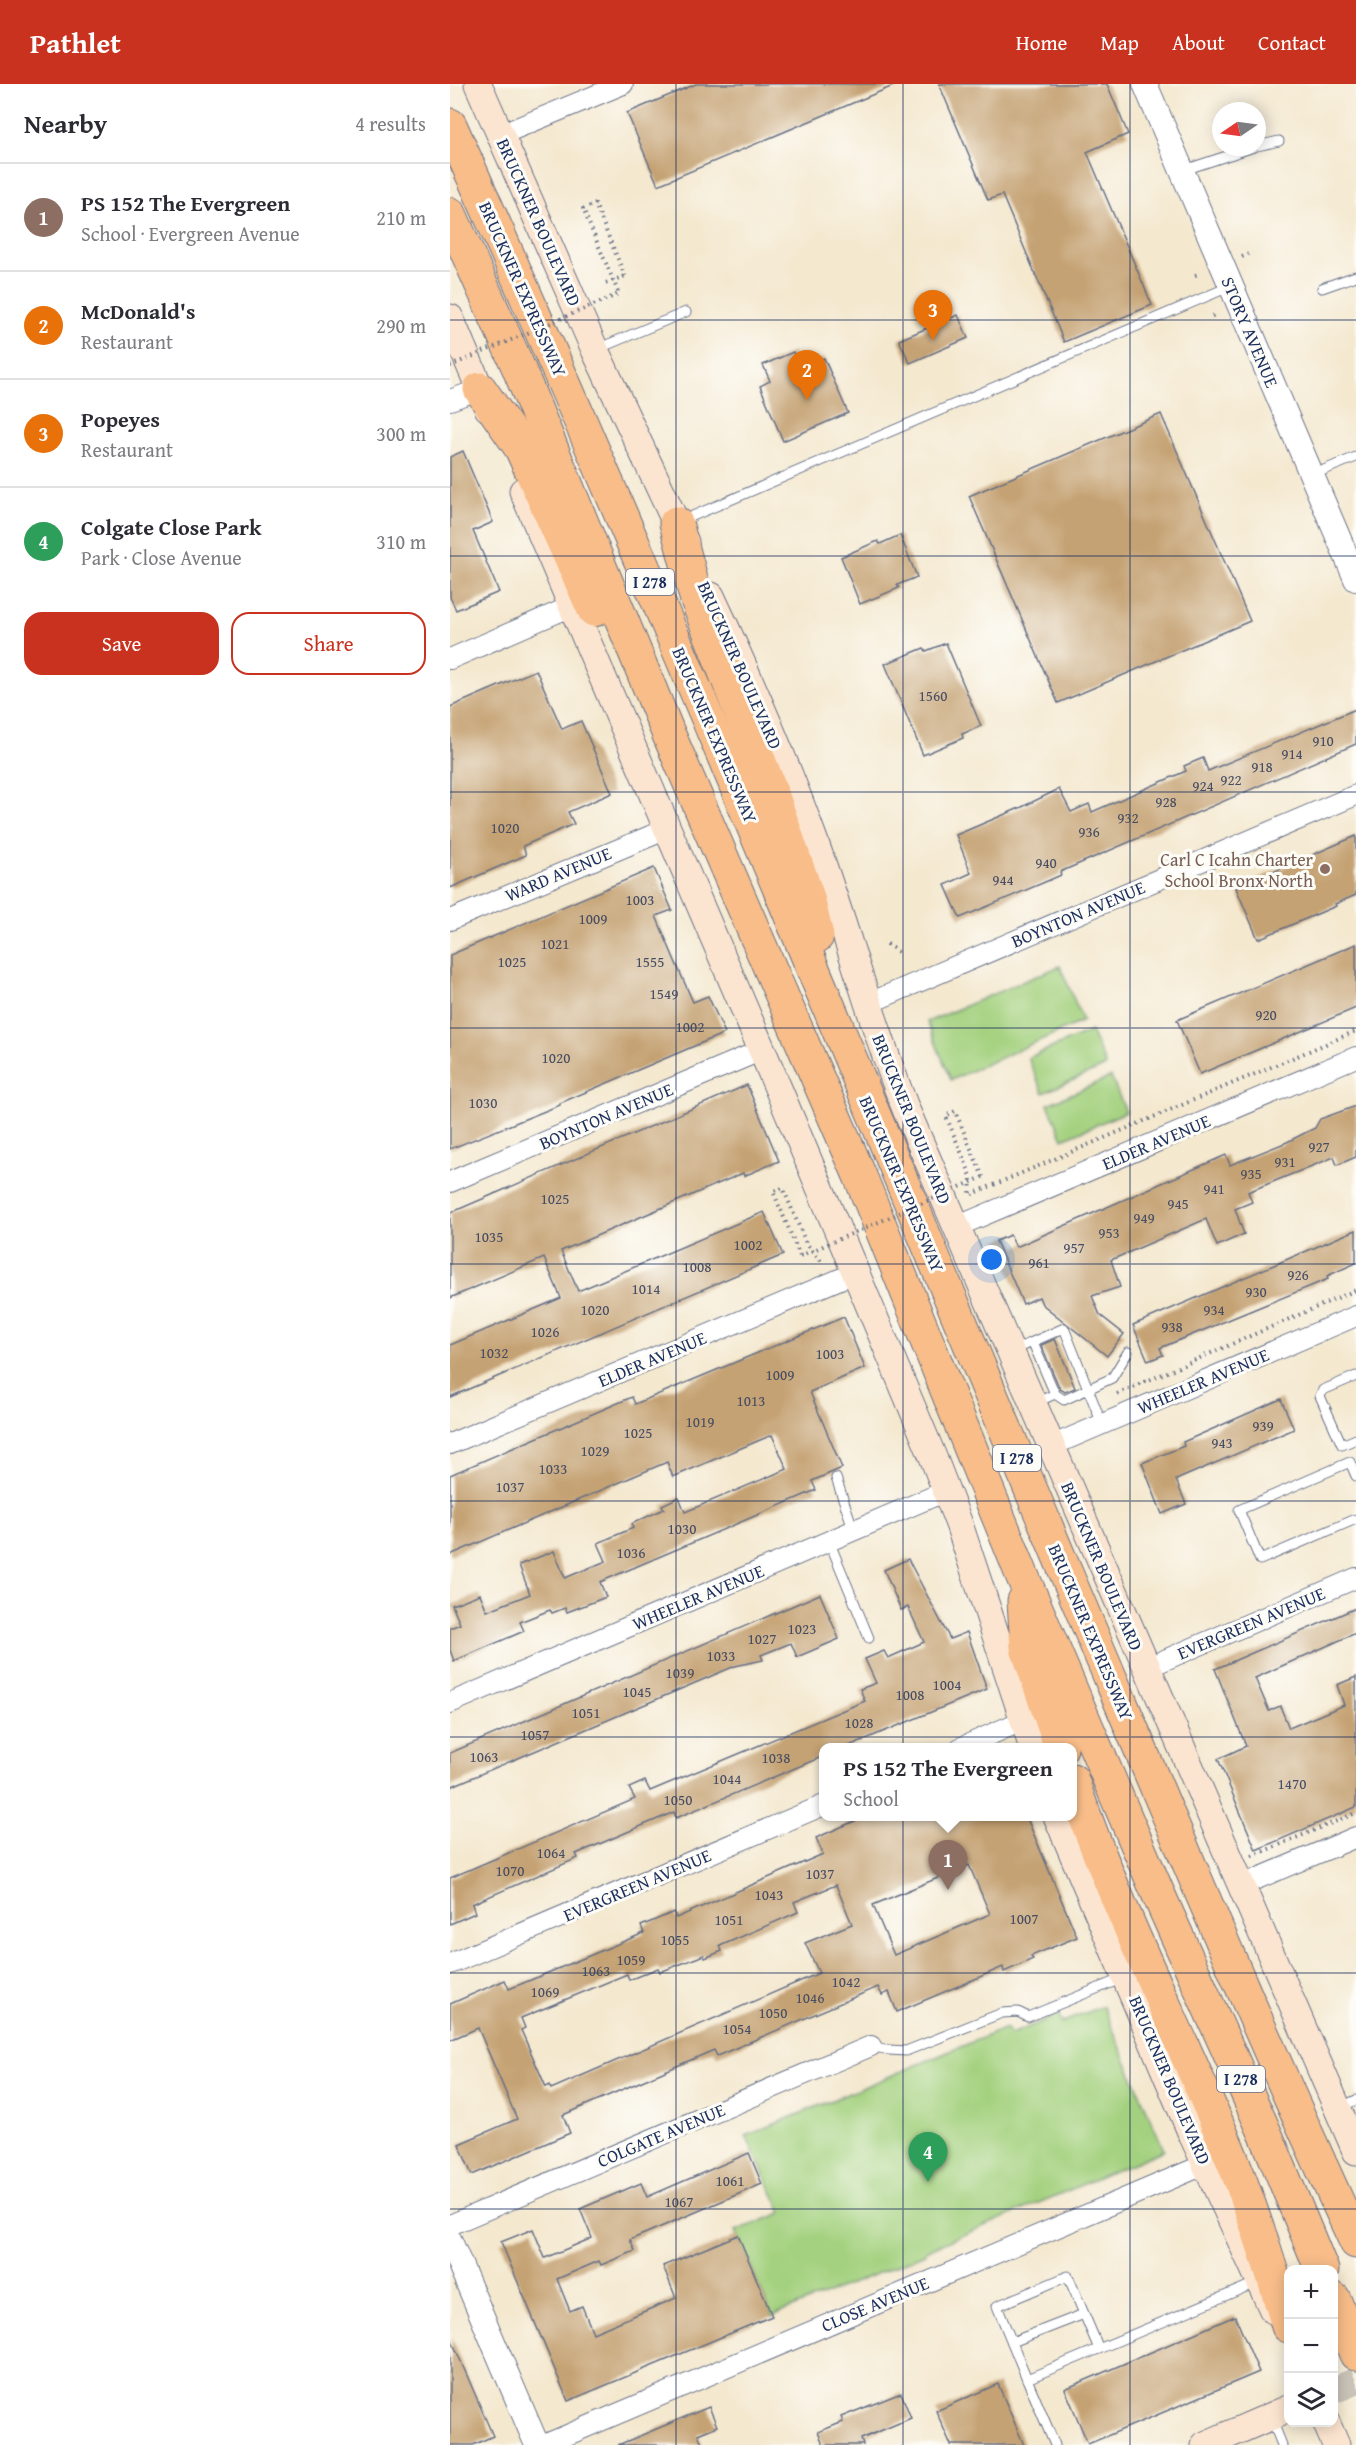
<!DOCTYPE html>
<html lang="en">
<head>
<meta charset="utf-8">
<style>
  body { margin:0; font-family:"Gentium Book Plus",serif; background:#f7f7f7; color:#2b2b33 }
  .controls { position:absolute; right:18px; bottom:18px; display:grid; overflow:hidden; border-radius:12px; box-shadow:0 3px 15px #0003 }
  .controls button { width:54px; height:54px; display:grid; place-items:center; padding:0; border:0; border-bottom:2px solid #e1e1e2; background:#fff; color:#2b2b33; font:30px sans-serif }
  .compass { position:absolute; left:762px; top:18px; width:54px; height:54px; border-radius:50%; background:#fff; box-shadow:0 3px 15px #0003; rotate:257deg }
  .you { position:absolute; left:542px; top:1176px; width:21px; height:21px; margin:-15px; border:4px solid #fff; border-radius:50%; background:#1a73e8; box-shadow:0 0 0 9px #1a73e833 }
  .badge { display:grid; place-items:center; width:39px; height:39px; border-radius:50%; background:#c8321e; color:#fff; font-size:20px; font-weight:700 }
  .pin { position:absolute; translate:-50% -50px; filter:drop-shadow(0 2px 3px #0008) }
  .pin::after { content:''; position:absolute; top:32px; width:21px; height:18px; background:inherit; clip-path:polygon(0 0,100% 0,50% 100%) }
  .popup { position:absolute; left:369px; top:1659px; width:258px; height:78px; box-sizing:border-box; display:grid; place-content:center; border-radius:12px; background:#fff; filter:drop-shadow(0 2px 4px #0005); font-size:20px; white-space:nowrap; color:#7c7c81 }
  .popup b { font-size:22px; color:#2b2b33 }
  .popup::after { content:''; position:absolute; left:50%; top:100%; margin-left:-12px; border:12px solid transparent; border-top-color:#fff }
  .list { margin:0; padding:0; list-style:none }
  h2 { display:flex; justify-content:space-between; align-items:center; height:78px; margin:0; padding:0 24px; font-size:26px }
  h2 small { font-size:20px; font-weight:400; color:#7c7c81 }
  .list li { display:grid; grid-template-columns:39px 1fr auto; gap:18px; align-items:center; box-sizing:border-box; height:108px; padding:0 24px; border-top:2px solid #e1e1e2 }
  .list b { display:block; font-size:22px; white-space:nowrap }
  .list p { margin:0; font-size:20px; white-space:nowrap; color:#7c7c81 }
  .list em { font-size:20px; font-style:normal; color:#7c7c81 }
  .actions { display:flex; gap:12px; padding:18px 24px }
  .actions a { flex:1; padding:14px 0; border:2px solid #c8321e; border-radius:18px; text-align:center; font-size:21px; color:#c8321e }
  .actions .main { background:#c8321e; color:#fff }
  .icon { flex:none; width:33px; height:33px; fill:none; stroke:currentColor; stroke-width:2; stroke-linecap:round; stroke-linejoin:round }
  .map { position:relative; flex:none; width:906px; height:2361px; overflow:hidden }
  header { display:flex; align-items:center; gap:36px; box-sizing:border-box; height:84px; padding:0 30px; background:#c8321e; color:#fff }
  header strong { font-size:28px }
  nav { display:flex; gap:33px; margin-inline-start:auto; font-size:21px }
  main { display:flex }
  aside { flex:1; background:#fff }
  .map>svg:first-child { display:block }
  .green { fill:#a4d17f; stroke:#60806e; stroke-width:1.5 }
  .building { fill:#c5a273; fill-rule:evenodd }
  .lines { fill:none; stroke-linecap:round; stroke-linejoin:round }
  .secondary-tunnel { stroke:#c9c3b8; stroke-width:27; stroke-dasharray:27 14; stroke-linecap:butt }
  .service-casing { stroke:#677086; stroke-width:11 }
  .minor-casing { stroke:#677086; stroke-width:22 }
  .tertiary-casing { stroke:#677086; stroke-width:26 }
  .secondary-casing { stroke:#677086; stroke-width:29 }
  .motorway-casing { stroke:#677086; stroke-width:35 }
  .path { stroke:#677086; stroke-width:4; stroke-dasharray:1.5 4.5; stroke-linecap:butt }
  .service { stroke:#fff; stroke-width:9 }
  .minor { stroke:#fff; stroke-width:20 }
  .tertiary { stroke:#fff; stroke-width:24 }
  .secondary { stroke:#fce5d0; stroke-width:27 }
  .motorway { stroke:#f8bd89; stroke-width:33 }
  .path-bridge { stroke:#677086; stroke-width:4; stroke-dasharray:1.5 4.5; stroke-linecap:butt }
  .grid { fill:none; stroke:#1b2f5e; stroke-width:1.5; stroke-opacity:0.55 }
  .education-dot { fill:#8d6e63; stroke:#fdfcf7; stroke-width:2 }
  .labels { text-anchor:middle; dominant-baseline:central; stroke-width:6; stroke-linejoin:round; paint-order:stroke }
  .number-label { font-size:15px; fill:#464c63 }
  .shield { fill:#fdfcf7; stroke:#5f6c8c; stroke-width:1.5 }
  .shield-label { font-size:16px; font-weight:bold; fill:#1b2f5e }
  .street-label { font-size:18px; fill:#1b2f5e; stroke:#fdfcf7 }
  .education-label { font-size:18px; fill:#785e54; stroke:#fdfcf7; text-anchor:end }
</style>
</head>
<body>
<header>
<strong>Pathlet</strong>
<nav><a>Home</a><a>Map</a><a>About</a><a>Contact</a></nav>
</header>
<main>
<aside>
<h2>Nearby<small>4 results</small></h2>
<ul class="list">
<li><span class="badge" style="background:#8d6e63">1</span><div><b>PS 152 The Evergreen</b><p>School · Evergreen Avenue</p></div><em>210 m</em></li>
<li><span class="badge" style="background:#e8710a">2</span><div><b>McDonald's</b><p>Restaurant</p></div><em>290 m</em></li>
<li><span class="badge" style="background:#e8710a">3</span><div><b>Popeyes</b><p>Restaurant</p></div><em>300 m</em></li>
<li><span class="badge" style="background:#2e9e5b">4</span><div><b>Colgate Close Park</b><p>Park · Close Avenue</p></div><em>310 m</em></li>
</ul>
<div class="actions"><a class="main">Save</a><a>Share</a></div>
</aside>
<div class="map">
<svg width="906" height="2361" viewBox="0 0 906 2361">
  <rect width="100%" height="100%" fill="#fdfcf7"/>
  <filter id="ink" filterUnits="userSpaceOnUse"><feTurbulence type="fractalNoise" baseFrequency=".0167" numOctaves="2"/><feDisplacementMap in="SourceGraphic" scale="12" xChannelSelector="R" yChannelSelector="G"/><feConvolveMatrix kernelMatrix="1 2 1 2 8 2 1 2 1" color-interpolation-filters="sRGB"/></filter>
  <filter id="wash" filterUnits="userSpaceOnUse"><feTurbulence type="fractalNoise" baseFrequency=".008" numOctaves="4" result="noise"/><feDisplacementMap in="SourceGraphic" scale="24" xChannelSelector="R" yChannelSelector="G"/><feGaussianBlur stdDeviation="1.35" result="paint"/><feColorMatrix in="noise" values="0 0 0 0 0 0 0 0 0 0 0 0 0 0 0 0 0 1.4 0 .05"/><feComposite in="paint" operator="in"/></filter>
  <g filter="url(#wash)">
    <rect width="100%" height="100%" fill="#f4e8cf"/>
    <g class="green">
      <path d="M610,882l23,55 -132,59 -24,-58z"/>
      <path d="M641,947l15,35 -63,27 -15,-35z"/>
      <path d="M661,993l15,35 -63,27 -15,-35z"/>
      <path d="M653,1922l61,144 -239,101v3l-153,62 -36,-85 46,-18 -36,-77 260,-108 5,6 48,-19 2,8z"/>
    </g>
    <g id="blocks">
      <g class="building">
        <path d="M246,0h202l-240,101 -31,-72z"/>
        <path d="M489,0h168l21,50 -41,18 65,153 -88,37 -62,-147 -14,5z"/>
        <path d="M508,231l10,23 -58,25 -11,-23z"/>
        <path d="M343,268l7,16 24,-10 24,55 -65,28 -23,-55 10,-5 -7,-16z"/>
        <path d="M711,330l89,207 -192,82 -89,-207z"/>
        <path d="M13,367l30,71 -20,9 26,61 -43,18 -6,-13v-140z"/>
        <path d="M450,451l17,42 -20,8 2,3 -39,16 -19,-47 37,-16 2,3z"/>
        <path d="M496,559l35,83 -19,8 1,4 -40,17 -38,-91 39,-16 2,3z"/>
        <path d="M86,586l26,59 19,-8 31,72 -44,19 6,12 -51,22 3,9 -76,33v-181z"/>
        <path d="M906,625v35l-296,128 1,3 -16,7 -85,36 -15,-33 26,-12 -15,-38 66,-28 37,-18 12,23 18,-8 3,8 94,-41 -2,-5 19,-8 5,13z"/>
        <path d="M906,752v59l-21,9 1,2 -78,33 -22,-51z"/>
        <path d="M204,784l18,42 -16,6 19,45 18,41 15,-6 17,37 -165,70v2l-110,44v-194z"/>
        <path d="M906,860v64l-156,66 -23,-54z"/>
        <path d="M297,1001l32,76 -35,15 -1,-3 -182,78 17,40 186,-79 19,43 -333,142v-52l111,-47 -17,-40 -94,40v-85z"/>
        <path d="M906,1022v51l-19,8 -3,-8 -86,35 4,10 -17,7 9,25 -27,12 -11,-27 -95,41 9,27 -28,9 8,19 24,19 -17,22 -65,-52 -3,-7 -16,7 -27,-63 14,-6 6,12 210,-92 4,10 57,-23 28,-14 5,-9z"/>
        <path d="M906,1146v33l-29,13 1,3 -168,69 3,7 -15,6 -15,-36z"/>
        <path d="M394,1233l21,51 -55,24 32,76 -30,13 4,9 -216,92 6,15 -39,15 -2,-4 -13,5 -2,-3 -30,12 4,9 -70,30 -4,-11v-22l10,-4 -8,-19 28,-11 7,17 43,-17 -11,-29 35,-14 11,27 41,-17 -8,-18 35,-15 -2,-4 33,-15 -2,-4 17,-8 6,15 102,-43 -15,-34 -99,42 -6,-15 -217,93v-80l182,-78 3,7z"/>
        <path d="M605,1255l20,49 -10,4 -5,-3 -19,-44z"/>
        <path d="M831,1315l13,30 -118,51 10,24 -24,10 -20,-51 42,-17 -1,-4z"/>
        <path d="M458,1475l42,80 17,-7 20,57 -143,59h-20v8l-148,62 -2,-6 -98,42 2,4 -106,46 3,9 -25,11v-46l185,-79 -6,-11 16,-7 5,10 215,-90 -5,-12 16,-6 -11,-24 19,-8 4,7 36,-16 -16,-35 -7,3 -17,-40z"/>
        <path d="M370,1510l19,45 -42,18 -6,-14 -30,12 2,5 -28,6 -285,121v-34z"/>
        <path d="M906,1524v25l-101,45 14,33 11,-5 9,22 55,-23 -7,-20 19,-8v130l-100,43 -38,-91 28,-13 -31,-77z"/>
        <path d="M416,1732h160l51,121 -46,19 2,3 -29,13 -1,-5 -106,45 -8,-20 -7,3 -4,-8 -161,69 -3,-6 -151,65 7,18 -98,42 -13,-31 58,-25 -39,-91 -28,12v-36l55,-24 4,9 135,-56 -3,-7 33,-14 2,6 147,-64 -7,-16zM519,1781l21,49 -96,41 -21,-50zM386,1801l16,39 -47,19 14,30 -268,116 -1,-4 -4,2 -25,-57 4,-2 -4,-10 106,-44 2,6 29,-12 2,4 44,-17 1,3 17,-7 -2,-5 78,-34 -4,-10z"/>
        <path d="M299,2069l13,31 -132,56 5,11 -34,14 -2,-4 -42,18 13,32 12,-5 11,27 83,-35 -13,-32 75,-31 34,81 -204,85 -67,-159 32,-13 12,29 47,-20 -12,-29 61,-26 6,14z"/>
        <path d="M785,2232l24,56 -171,72 -23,-55z"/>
        <path d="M0,2252l43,100 -20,9h-23z"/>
        <path d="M548,2300l26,61h-73l-15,-34z"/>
        <path d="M451,2309l10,25 -50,21 2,6h-40l-5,-13 25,-10 -2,-5z"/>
        <path d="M259,2323l8,19 -19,8 5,11h-85z"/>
      </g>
    </g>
  </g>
  <g filter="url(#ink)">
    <use href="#blocks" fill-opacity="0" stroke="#677086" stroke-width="1.5"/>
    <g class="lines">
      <path class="secondary-tunnel" d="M884,2306l22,-9"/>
      <defs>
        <g id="service">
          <path d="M807,62l22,-5"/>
          <path d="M734,86l70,-23"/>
          <path d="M872,204l34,-12"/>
          <path d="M147,265l89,-37"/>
          <path d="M864,390l42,-17"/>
          <path d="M231,437l550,-235"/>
          <path d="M583,1259l22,51"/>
          <path d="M562,1267l52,-23 38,96"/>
          <path d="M906,1292l-33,14 -3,6 22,49 14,-6"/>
          <path d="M585,1319l20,-9 9,6 48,-22 16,-26"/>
          <path d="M906,1392l-6,-14 -111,48 21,50 96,-41"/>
          <path d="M386,1394l18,53"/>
          <path d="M379,1457l40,97"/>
          <path d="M421,1962l18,4 17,1 96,-38 16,-1 10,5 95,-39"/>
          <path d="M889,2024l17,-8"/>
          <path d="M562,2258l72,-28"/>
          <path d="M577,2295l-30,-73 71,-30 31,73"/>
          <path d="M822,2336l10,25"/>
          <path d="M605,2361l-28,-66 231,-97"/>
        </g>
        <g id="minor">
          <path d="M50,51l123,-51"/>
          <path d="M0,316l30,-11"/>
          <path d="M0,575l122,-53"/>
          <path d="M0,836l217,-91"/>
          <path d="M417,920l489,-209"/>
          <path d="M0,1098l312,-132"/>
          <path d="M506,1143l400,-170"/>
          <path d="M0,1360l404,-171"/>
          <path d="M601,1362l305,-130"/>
          <path d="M696,1584l210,-90"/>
          <path d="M0,1619l496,-212"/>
          <path d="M510,1664l64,-28"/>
          <path d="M790,1802l116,-49"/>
          <path d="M0,1880l374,-159"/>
          <path d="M0,2141l421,-179"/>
          <path d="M94,2361l662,-281"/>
        </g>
        <g id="tertiary">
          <path d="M695,0l211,495"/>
          <path d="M0,2157l87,204"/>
        </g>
        <g id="secondary">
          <path d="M28,0l117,266 90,192"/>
          <path d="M0,234l38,90"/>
          <path d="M73,407l239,559 171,407 26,67 74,224"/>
          <path d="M261,512c37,79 73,161 103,244 33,90 57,183 93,272l449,1039"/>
          <path d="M607,1732l134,316 82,178"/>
          <path d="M876,2338l10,23"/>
          <path d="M755,2361l83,-36"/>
        </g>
        <g id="motorway">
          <path d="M0,41c215,479 412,965 616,1448 95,224 188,449 290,669"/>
          <path d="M0,130l69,155 150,366 191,441 162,399 135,316 109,244 56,135"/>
          <path d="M30,305l41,59 73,162"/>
          <path d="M226,439l20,74 75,194 37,107 9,38"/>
          <path d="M574,1517l3,47 34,100"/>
          <path d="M622,1696c44,129 106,249 158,374 23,56 41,114 58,172"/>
          <path d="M884,2215l22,55"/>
        </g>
      </defs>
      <use href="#service" class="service-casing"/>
      <use href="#minor" class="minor-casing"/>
      <use href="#tertiary" class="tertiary-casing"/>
      <use href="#secondary" class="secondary-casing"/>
      <use href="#motorway" class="motorway-casing"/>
      <g class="path">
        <path d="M792,173l6,-3"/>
        <path d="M745,191l4,-1"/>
        <path d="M156,199l19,-7"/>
        <path d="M762,232l3,-1"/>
        <path d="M437,860l14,10"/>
        <path d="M533,1093l-28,-66 -9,5 25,60 -1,19 386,-164"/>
        <path d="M350,1172l-27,-65 10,-3 23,55 15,18"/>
        <path d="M667,1310l239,-104"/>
        <path d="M802,1772l104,-43"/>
      </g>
      <use href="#service" class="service"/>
      <use href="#minor" class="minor"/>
      <use href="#tertiary" class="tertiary"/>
      <use href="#secondary" class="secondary"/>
      <use href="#motorway" class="motorway"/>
      <g class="path-bridge">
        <path d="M0,282l169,-72 -36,-85 12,-5 30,72"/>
        <path d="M350,1172l183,-79"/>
      </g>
    </g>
  </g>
  <path class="grid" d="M226,0v2361M453,0v2361M680,0v2361M0,236h906M0,472h906M0,708h906M0,944h906M0,1180h906M0,1417h906M0,1653h906M0,1889h906M0,2125h906"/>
  <circle class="education-dot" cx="875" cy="785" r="6"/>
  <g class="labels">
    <g class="number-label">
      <text x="483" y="611">1560</text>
      <text x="873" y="656">910</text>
      <text x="842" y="669">914</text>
      <text x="812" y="682">918</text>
      <text x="781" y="695">922</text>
      <text x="753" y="701">924</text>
      <text x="716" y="717">928</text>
      <text x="678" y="733">932</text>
      <text x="55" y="743">1020</text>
      <text x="639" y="747">936</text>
      <text x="596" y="778">940</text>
      <text x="553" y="795">944</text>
      <text x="190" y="815">1003</text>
      <text x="143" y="834">1009</text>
      <text x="105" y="859">1021</text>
      <text x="62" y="877">1025</text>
      <text x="200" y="877">1555</text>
      <text x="214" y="909">1549</text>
      <text x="816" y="930">920</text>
      <text x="240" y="942">1002</text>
      <text x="106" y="973">1020</text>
      <text x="33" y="1018">1030</text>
      <text x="869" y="1062">927</text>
      <text x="835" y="1077">931</text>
      <text x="801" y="1089">935</text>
      <text x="764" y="1104">941</text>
      <text x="105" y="1114">1025</text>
      <text x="728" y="1119">945</text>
      <text x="694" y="1133">949</text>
      <text x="659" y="1148">953</text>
      <text x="39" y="1152">1035</text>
      <text x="298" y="1160">1002</text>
      <text x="624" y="1163">957</text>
      <text x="589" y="1178">961</text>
      <text x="247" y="1182">1008</text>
      <text x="848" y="1190">926</text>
      <text x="196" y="1204">1014</text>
      <text x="806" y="1207">930</text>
      <text x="145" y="1225">1020</text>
      <text x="764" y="1225">934</text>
      <text x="722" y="1242">938</text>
      <text x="95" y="1247">1026</text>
      <text x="44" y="1268">1032</text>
      <text x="380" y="1269">1003</text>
      <text x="330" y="1290">1009</text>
      <text x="301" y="1316">1013</text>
      <text x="250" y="1337">1019</text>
      <text x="813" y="1341">939</text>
      <text x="188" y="1348">1025</text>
      <text x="772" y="1358">943</text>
      <text x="145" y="1366">1029</text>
      <text x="103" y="1384">1033</text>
      <text x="60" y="1402">1037</text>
      <text x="232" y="1444">1030</text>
      <text x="181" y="1468">1036</text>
      <text x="352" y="1544">1023</text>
      <text x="312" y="1554">1027</text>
      <text x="271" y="1571">1033</text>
      <text x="230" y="1588">1039</text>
      <text x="497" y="1600">1004</text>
      <text x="187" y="1607">1045</text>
      <text x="460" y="1610">1008</text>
      <text x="136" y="1628">1051</text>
      <text x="409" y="1638">1028</text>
      <text x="85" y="1650">1057</text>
      <text x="34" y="1672">1063</text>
      <text x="326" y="1673">1038</text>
      <text x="277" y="1694">1044</text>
      <text x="842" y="1699">1470</text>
      <text x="228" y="1715">1050</text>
      <text x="101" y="1768">1064</text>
      <text x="60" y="1786">1070</text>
      <text x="370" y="1789">1037</text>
      <text x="319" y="1810">1043</text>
      <text x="574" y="1834">1007</text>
      <text x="279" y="1835">1051</text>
      <text x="225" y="1855">1055</text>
      <text x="181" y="1875">1059</text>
      <text x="146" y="1886">1063</text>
      <text x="396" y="1897">1042</text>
      <text x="95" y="1907">1069</text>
      <text x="360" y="1913">1046</text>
      <text x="323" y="1928">1050</text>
      <text x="287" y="1944">1054</text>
      <text x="280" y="2096">1061</text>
      <text x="229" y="2117">1067</text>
    </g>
    <g class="shield">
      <rect x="176" y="485" width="48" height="26" rx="4.5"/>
      <rect x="543" y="1361" width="48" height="26" rx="4.5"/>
      <rect x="767" y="1982" width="48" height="26" rx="4.5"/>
    </g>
    <g class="shield-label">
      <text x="200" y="498">I 278</text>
      <text x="567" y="1374">I 278</text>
      <text x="791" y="1995">I 278</text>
    </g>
    <g class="street-label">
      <text transform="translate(89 138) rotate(66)">BRUCKNER BOULEVARD</text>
      <text transform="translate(73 205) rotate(66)">BRUCKNER EXPRESSWAY</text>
      <text transform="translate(800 248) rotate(67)">STORY AVENUE</text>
      <text transform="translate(290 581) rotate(66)">BRUCKNER BOULEVARD</text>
      <text transform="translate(265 651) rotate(67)">BRUCKNER EXPRESSWAY</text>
      <text transform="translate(108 790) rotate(-23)">WARD AVENUE</text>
      <text transform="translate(628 830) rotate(-23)">BOYNTON AVENUE</text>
      <text transform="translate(156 1032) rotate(-23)">BOYNTON AVENUE</text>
      <text transform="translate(462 1035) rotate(68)">BRUCKNER BOULEVARD</text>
      <text transform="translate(706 1058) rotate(-23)">ELDER AVENUE</text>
      <text transform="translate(452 1100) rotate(67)">BRUCKNER EXPRESSWAY</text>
      <text transform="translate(202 1275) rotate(-23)">ELDER AVENUE</text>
      <text transform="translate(753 1297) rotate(-23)">WHEELER AVENUE</text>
      <text transform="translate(652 1482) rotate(67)">BRUCKNER BOULEVARD</text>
      <text transform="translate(248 1513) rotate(-23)">WHEELER AVENUE</text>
      <text transform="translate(801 1539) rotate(-23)">EVERGREEN AVENUE</text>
      <text transform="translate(641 1548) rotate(67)">BRUCKNER EXPRESSWAY</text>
      <text transform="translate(187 1801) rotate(-23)">EVERGREEN AVENUE</text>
      <text transform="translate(720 1996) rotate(67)">BRUCKNER BOULEVARD</text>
      <text transform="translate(211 2051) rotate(-23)">COLGATE AVENUE</text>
      <text transform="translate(425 2220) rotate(-23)">CLOSE AVENUE</text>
    </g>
    <g class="education-label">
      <text x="863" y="775">Carl C Icahn Charter<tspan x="863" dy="21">School Bronx North</tspan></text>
    </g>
  </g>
</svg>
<div class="controls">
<button>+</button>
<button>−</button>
<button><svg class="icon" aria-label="layers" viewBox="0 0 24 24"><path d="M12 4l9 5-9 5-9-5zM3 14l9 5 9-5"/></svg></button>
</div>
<svg class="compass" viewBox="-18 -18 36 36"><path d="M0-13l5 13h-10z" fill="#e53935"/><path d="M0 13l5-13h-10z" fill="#7c7c81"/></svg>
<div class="you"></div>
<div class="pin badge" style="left:498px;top:1806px;background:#8d6e63">1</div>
<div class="popup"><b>PS 152 The Evergreen</b>School</div>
<div class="pin badge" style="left:357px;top:316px;background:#e8710a">2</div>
<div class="pin badge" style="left:483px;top:256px;background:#e8710a">3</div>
<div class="pin badge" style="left:478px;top:2098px;background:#2e9e5b">4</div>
</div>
</main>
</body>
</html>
